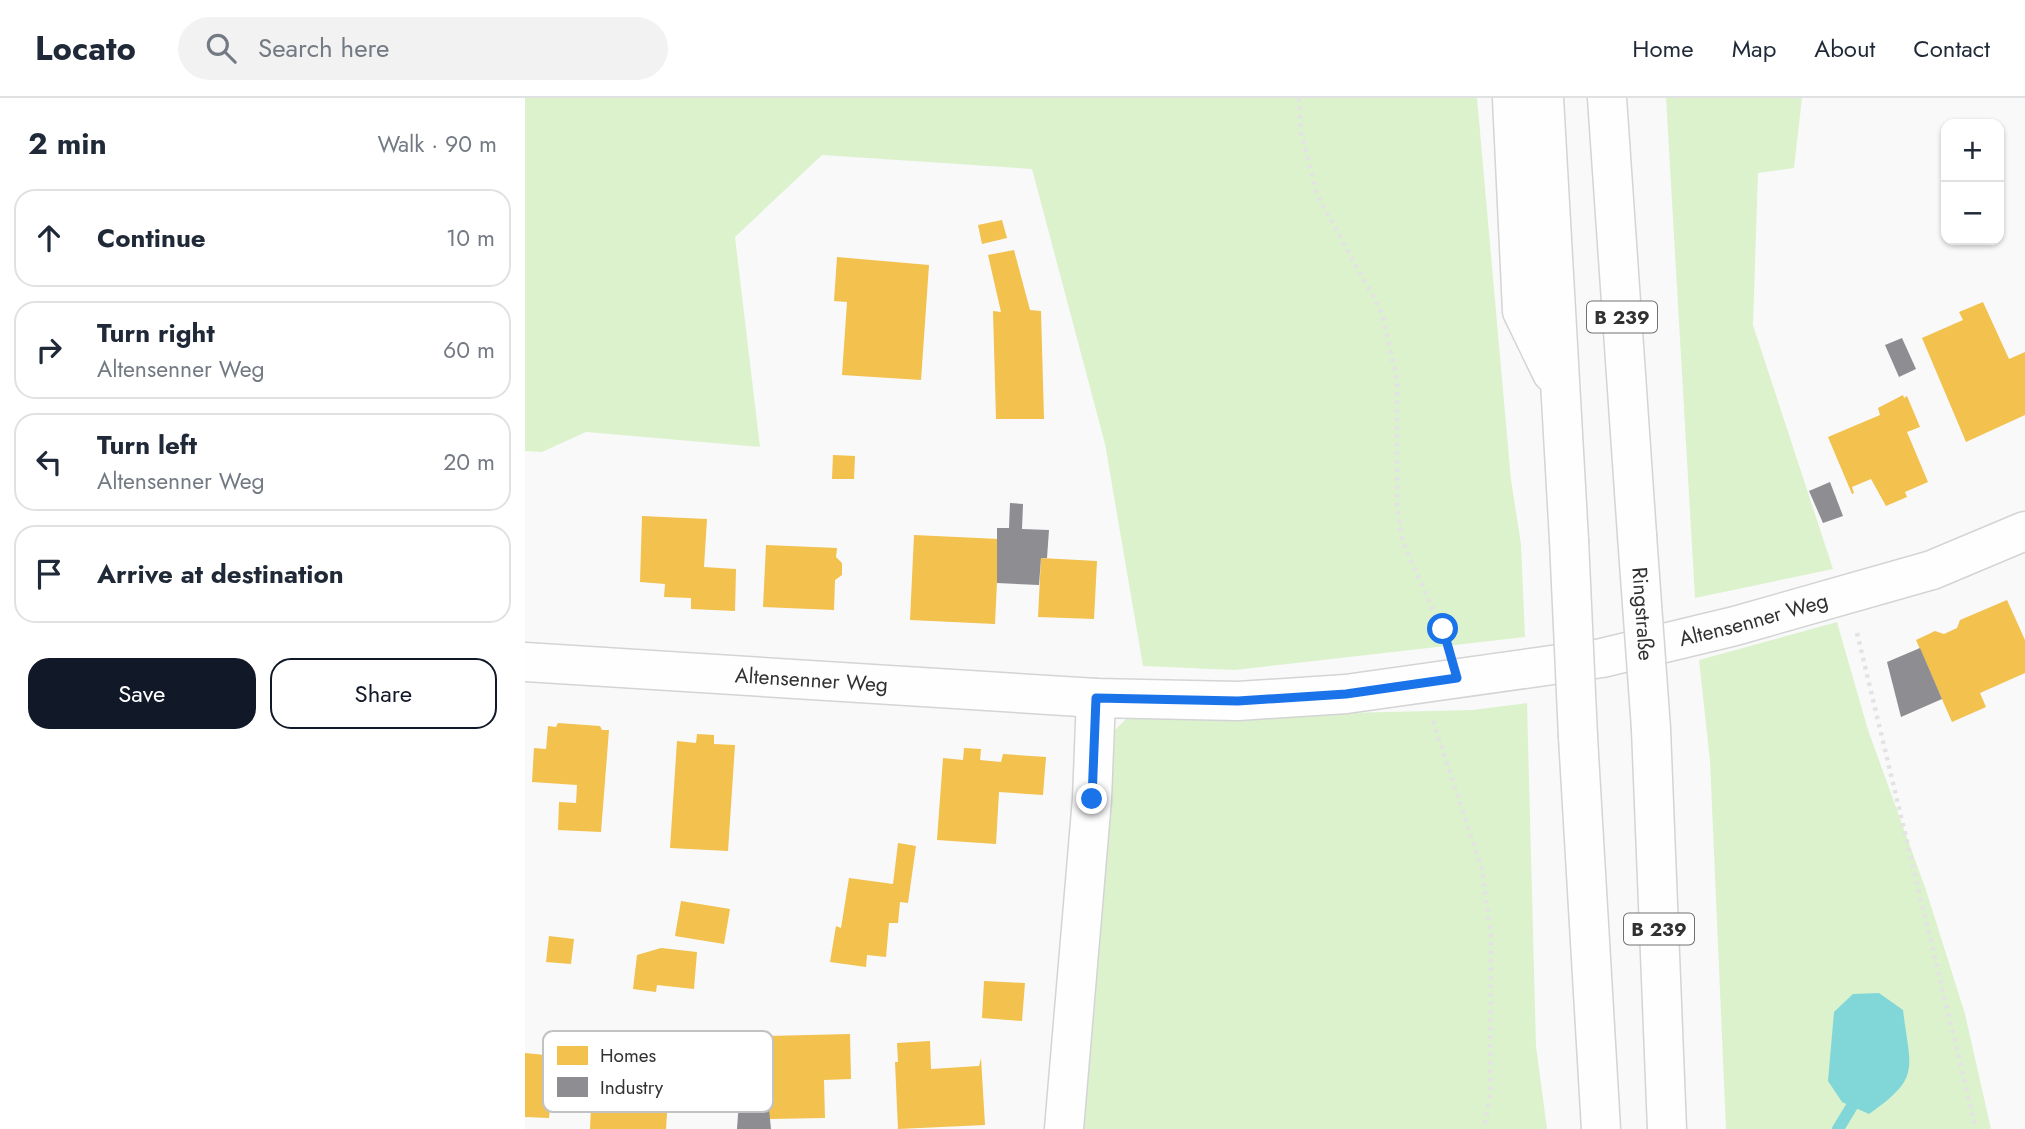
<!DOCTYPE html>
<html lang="en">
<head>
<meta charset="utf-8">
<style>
  body { margin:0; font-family:Jost,sans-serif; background:#f2f2f3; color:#1f2937 }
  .controls { position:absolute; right:21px; top:21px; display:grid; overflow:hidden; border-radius:14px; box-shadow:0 2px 5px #0004 }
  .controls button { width:63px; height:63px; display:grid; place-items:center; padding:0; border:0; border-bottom:2px solid #e0e1e3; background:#fff; color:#1f2937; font:35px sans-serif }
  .stop { position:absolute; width:21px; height:21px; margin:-16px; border:5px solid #1a73e8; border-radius:50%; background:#fff }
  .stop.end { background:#1a73e8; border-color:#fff; box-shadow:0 2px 7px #0008 }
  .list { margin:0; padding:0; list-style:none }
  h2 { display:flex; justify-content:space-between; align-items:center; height:91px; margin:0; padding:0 28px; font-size:30px }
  h2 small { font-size:23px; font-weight:400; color:#747a83 }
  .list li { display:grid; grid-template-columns:46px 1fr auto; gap:21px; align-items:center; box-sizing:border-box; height:98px; margin:0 14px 14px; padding:0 14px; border:2px solid #e0e1e3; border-radius:21px }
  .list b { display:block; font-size:26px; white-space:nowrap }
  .list p { margin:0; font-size:23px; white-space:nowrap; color:#747a83 }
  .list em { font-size:23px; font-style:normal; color:#747a83 }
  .actions { display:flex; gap:14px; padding:21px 28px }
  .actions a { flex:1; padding:16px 0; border:2px solid #111827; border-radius:21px; text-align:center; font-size:24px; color:#111827 }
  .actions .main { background:#111827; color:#fff }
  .icon { flex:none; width:38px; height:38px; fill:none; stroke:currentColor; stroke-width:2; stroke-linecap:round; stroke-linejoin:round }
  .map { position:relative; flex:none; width:1500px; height:1031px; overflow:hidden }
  header { display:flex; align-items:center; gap:42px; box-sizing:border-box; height:98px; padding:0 35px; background:#fff; border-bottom:2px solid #e0e1e3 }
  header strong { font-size:33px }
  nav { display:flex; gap:38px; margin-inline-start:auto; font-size:24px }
  .search { width:490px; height:63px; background:#f2f2f3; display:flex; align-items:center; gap:18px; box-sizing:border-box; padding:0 24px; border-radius:38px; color:#747a83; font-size:26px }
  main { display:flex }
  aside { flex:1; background:#fff }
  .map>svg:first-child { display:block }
  .green { fill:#dcf2cd }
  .water { fill:#81d7d8 }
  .homes { fill:#f2c14e }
  .industry { fill:#8d8d92 }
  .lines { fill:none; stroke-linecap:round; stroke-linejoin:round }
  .stream { stroke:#81d7d8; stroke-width:12 }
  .minor-casing { stroke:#d4d4d5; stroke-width:41 }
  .highway-casing { stroke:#d4d4d5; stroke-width:41 }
  .path { stroke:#e3e3e4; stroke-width:4.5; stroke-dasharray:3.5 5; stroke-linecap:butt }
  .minor { stroke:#fefefe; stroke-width:38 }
  .highway { stroke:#fefefe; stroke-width:38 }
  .highway-bridge-casing { stroke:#d4d4d5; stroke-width:41; stroke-linecap:butt }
  .highway-bridge { stroke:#fefefe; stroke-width:38 }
  .route { stroke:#1a73e8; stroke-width:9 }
  .labels { text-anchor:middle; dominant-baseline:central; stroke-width:7; stroke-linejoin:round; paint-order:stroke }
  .shield { fill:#fff; stroke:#707070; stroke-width:2 }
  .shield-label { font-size:19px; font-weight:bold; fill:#323233 }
  .street-label { font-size:21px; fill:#323233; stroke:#fff }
  .key { fill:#fff; stroke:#c2c2c2; stroke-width:2 }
  .key-label { font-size:19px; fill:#323233 }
</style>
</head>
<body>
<header>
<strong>Locato</strong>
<div class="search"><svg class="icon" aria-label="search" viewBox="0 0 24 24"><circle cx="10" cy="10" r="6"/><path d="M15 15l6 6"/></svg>Search here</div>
<nav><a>Home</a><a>Map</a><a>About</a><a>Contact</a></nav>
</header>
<main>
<aside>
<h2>2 min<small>Walk · 90 m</small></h2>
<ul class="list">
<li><svg class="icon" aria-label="ahead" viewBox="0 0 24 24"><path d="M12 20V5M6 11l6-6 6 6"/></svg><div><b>Continue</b></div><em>10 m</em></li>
<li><svg class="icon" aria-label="right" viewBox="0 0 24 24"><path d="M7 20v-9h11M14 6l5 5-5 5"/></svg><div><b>Turn right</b><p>Altensenner Weg</p></div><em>60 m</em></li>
<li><svg class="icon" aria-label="left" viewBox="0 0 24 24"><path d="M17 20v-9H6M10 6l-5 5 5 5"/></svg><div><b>Turn left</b><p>Altensenner Weg</p></div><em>20 m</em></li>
<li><svg class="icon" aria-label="arrive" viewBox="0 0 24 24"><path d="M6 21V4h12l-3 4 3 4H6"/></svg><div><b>Arrive at destination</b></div></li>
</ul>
<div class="actions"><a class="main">Save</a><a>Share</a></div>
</aside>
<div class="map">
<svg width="1500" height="1031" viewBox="0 0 1500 1031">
  <rect width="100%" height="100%" fill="#f9f9fa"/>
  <g class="green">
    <path d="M0,0h952l34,382 10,64 4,93 -290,33 -92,-4 -38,-222 -73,-275 -210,-14 -87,82 25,210 -174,-15 -44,20 -17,-1z"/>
    <path d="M1141,0h136l-8,70 -36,5 -5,152 80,244 -138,29z"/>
    <path d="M1312,524l31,108 58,160 39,124 26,115h-265l-16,-368 -11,-101z"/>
    <path d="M1002,605l9,343 11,83h-469l31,-393 18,-18 345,-8z"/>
  </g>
  <path class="water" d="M1354,895l24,17c7,59 19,67 -34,104l-27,-12 -14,-21 6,-69 19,-18z"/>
  <g class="homes">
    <path d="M477,122l5,18 -25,6 -4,-19z"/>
    <path d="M489,152l16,60 11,1 3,108h-48l-3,-108 8,1 -13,-57z"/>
    <path d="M312,159l92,8 -8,115 -79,-5 5,-73 -13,-1z"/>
    <path d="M1458,204l26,57 16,-7v63l-59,27 -44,-104 41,-18 -4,-8z"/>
    <path d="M1378,297l1,3 3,-2 13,31 -13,5 21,50 -23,10 2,5 -21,9 -15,-27 -19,8 2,6 -2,1 -24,-57 52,-22 -2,-7z"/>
    <path d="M308,357l22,1 -1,23h-22z"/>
    <path d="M117,418l65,3 -3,48 32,2 -1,42 -44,-2v-11l-27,-1 1,-13 -25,-2z"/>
    <path d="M389,437l85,4 -4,85 -85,-4z"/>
    <path d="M241,447l71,3 -1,9 6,6v12l-7,5 -1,30 -71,-3z"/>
    <path d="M516,460l56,3 -3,58 -56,-2z"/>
    <path d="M1482,502l18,40v33l-45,20 6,14 -34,15 -36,-82 19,-9 9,3 13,-6 3,-8z"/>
    <path d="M33,625l42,3 2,4h7l-8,102 -43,-2 1,-28 17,1 1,-18 -45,-3 2,-34 12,1 2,-23 8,1z"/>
    <path d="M172,636l17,1v9l21,1 -7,106 -58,-3 7,-107 19,2z"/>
    <path d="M439,650l17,1 -1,11 21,2 2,-8 43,3 -3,38 -44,-3 -3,52 -59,-4 6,-82 20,2z"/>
    <path d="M373,745l18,3 -8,57 -8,-1 -2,21h-9l-3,34 -19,-2 -1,12 -36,-5 6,-36 5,2 8,-50 44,6z"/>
    <path d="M156,803l49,8 -6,35 -49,-8z"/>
    <path d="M24,838l25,3 -3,25 -25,-2z"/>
    <path d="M136,850l36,4 -3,37 -37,-4 -1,7 -23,-3 4,-34z"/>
    <path d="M459,883l41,2 -3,38 -40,-3z"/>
    <path d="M325,936l1,45 -27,1 1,38 -56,1 -2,-83z"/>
    <path d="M405,943l1,28 48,-3 2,-8 4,67 -87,4 -3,-67h3l-1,-19z"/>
    <path d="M0,955l30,3 -6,62 -24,-1z"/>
    <path d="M145,961l11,1 7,8v10l-7,7 -1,13 -12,-1 -2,32h-76l2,-45 22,1 2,-23 47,3z"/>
  </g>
  <g class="industry">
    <path d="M1377,240l14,31 -17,8 -14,-32z"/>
    <path d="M1305,384l13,34 -20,7 -14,-32z"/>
    <path d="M485,405l13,1 -1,25 27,1 -2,28h-6l-2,27 -42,-2v-55h12z"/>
    <path d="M1395,550l22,51 -41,18 -14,-55z"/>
    <path d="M243,1001l3,30h-34l2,-29z"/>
  </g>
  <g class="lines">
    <path class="stream" d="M1313,1031l14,-23"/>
    <defs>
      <g id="minor">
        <path id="s1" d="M0,564l571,36 142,3 108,-7 256,-36 133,-32 197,-56 93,-39"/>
        <path d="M539,1031l28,-330 4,-101"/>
      </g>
      <g id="highway">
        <path d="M987,0l10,213 30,62"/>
        <path d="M1019,0l25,442"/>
        <path d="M1082,0l30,437"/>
        <path d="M1126,631l16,400"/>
        <path d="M1053,639l23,392"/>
      </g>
    </defs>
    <use href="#minor" class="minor-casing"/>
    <use href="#highway" class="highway-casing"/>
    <g class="path">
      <path d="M774,0l2,35 16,62 65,118 15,66v128l6,35 43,98"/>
      <path d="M1332,535l119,496"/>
      <path d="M908,623l49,148 9,68 -1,158 -6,34"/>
    </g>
    <use href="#minor" class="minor"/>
    <use href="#highway" class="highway"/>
    <defs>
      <g id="highway-bridge">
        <path id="s2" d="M1112,437l14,194"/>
        <path d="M1044,442l9,197"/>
      </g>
    </defs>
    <use href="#highway-bridge" class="highway-bridge-casing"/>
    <use href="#highway-bridge" class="highway-bridge"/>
  </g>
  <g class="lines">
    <path class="route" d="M567,701l4,-101 142,3 108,-7 111,-16 -14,-49"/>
  </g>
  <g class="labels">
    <g class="shield">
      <rect x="1062" y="203.5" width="70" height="31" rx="5"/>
      <rect x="1099" y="815.5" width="70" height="31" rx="5"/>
    </g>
    <g class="shield-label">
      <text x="1097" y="219">B 239</text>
      <text x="1134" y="831">B 239</text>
    </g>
    <g class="street-label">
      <text stroke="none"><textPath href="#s2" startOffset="79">Ringstraße</textPath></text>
      <text stroke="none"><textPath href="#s1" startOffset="1237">Altensenner Weg</textPath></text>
      <text stroke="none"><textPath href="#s1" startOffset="287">Altensenner Weg</textPath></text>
    </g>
  </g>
  <rect x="18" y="933" width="230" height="81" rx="10" class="key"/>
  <rect x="32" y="948" width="31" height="19" fill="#f2c14e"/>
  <rect x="32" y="979" width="31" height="20" fill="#8d8d92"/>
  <g class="key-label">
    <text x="75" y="964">Homes</text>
    <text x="75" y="996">Industry</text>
  </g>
</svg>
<div class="controls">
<button>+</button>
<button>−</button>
</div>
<div class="stop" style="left:918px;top:531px"></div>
<div class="stop end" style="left:567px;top:701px"></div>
</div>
</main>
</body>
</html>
